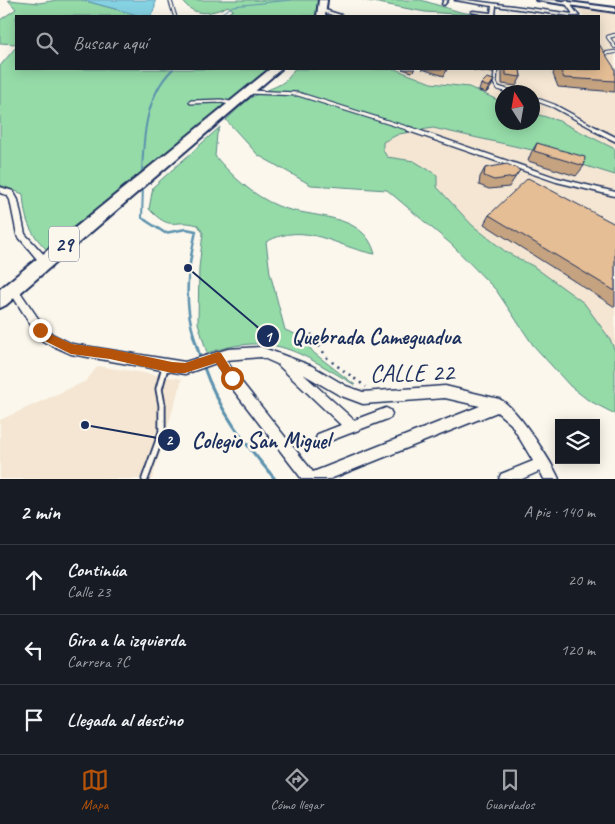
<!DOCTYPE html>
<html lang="es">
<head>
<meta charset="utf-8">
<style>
  body { margin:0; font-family:Caveat,sans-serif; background:#20242c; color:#f1f3f6 }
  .controls { position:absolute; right:15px; bottom:15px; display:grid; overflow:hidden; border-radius:0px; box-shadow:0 2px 12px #0003 }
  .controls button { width:45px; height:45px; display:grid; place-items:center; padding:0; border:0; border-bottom:1px solid #363941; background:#171b24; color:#f1f3f6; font:25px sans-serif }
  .compass { position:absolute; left:495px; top:85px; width:45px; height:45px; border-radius:50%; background:#171b24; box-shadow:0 2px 12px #0003; rotate:349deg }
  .stop { position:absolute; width:15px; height:15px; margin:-11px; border:4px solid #b45309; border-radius:50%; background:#fff }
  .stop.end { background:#b45309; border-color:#fff; box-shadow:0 1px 5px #0008 }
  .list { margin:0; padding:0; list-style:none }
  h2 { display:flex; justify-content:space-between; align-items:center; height:65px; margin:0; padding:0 20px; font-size:21px }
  h2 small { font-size:16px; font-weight:400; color:#9ea1a6 }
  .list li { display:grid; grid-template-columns:32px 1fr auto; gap:15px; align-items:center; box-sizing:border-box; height:70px; padding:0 20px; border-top:1px solid #363941 }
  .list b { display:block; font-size:19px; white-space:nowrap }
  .list p { margin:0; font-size:16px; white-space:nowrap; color:#9ea1a6 }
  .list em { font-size:16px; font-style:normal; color:#9ea1a6 }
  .icon { flex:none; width:28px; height:28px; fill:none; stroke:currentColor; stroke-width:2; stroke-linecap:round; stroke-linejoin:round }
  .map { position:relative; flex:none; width:615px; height:479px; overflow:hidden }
  .search { position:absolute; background:#171b24; box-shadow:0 2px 12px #0003; left:15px; right:15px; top:15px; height:55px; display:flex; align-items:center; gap:12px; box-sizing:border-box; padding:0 18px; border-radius:0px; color:#9ea1a6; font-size:19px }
  .sheet { height:275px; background:#171b24 }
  nav { display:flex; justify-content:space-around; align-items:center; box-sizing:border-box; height:70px; border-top:1px solid #363941; background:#171b24; font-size:14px; color:#9ea1a6 }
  nav a { display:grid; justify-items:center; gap:2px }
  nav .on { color:#b45309 }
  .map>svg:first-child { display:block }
  .built { fill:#f4e6d2 }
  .green { fill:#95dba8; stroke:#588583 }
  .water { fill:#85d2e3; stroke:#5b91ae }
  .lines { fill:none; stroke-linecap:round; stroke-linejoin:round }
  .stream-far3 { stroke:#5b91ae; stroke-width:1 }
  .stream-far2 { stroke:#5b91ae; stroke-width:2 }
  .stream-far1 { stroke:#5b91ae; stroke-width:2.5 }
  .stream { stroke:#5b91ae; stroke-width:3 }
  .service-far3-casing { stroke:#1b2f5e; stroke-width:4.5 }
  .service-far2-casing { stroke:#1b2f5e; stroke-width:5.5 }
  .service-far1-casing { stroke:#1b2f5e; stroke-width:7 }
  .service-casing { stroke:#1b2f5e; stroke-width:9 }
  .minor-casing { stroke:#1b2f5e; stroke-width:3 }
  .secondary-casing { stroke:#1b2f5e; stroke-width:4 }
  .trunk-casing { stroke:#1b2f5e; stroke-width:4 }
  .path-far2 { stroke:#1b2f5e; stroke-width:1; stroke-dasharray:0.5 2; stroke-linecap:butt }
  .path-far1 { stroke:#1b2f5e; stroke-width:2; stroke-dasharray:1 3; stroke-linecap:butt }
  .path { stroke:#1b2f5e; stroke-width:2.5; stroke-dasharray:2 5; stroke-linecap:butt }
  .service-far3 { stroke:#fbf7ec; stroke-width:2.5 }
  .service-far2 { stroke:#fbf7ec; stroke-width:3 }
  .service-far1 { stroke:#fbf7ec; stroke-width:4 }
  .service { stroke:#fbf7ec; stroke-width:5.5 }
  .minor { fill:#fbf7ec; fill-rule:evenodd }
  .secondary { fill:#fbf7ec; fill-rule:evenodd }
  .trunk { fill:#fbf7ec; fill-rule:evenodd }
  .wall { fill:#c5a380; stroke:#1b2f5e }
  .shaded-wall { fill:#a08568; stroke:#1b2f5e }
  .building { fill:#e5be95; stroke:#1b2f5e }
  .route { fill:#b45309 }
  .labels { text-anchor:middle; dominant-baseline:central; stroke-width:5; stroke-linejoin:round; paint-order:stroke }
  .shield { fill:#fbf7ec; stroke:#5e6b89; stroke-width:1 }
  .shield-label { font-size:20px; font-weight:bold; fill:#1b2f5e }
  .near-street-label { font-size:25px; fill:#1b2f5e; stroke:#fbf7ec }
  .leader { fill:none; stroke:#1b2f5e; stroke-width:2 }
  .callout-dot { fill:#1b2f5e; stroke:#fbf7ec; stroke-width:2 }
  .mark-label { font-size:15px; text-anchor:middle; font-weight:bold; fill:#fff }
  .callout-label { font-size:22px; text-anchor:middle; font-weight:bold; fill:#1b2f5e; stroke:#fbf7ec; stroke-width:5; stroke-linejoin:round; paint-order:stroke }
</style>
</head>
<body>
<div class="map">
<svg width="615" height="479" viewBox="0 0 615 479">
  <rect width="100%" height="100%" fill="#fbf7ec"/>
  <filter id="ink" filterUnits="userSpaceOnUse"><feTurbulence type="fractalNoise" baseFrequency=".02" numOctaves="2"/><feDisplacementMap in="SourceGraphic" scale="10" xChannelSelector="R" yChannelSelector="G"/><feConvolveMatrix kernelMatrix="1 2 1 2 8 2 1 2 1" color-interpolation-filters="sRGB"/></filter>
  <g filter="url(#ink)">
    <g class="built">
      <path d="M578,8l37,4v137l-56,-28 -26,-8 -1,-21h-30v10l-33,-15 -37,-4 -37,-14h204v-53h-15z"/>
      <path d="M433,128l108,24 74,23v176l-5,-12 -77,-73 -27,-14 -34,-27 -58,-64 -27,-4 -4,-7v-8l17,-8z"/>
      <path d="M98,366l84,13 -30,100h-152v-59l86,-39z"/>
    </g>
    <g class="green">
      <path d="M8,0l31,3 18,-3h25l59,16h-125v28l-16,-1v-23l16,-11z"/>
      <path d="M182,0h138l-3,16h-94l10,-6 -5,-4c-17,8 -34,12 -46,-6z"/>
      <path d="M363,0h58l39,12 24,4 -59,-4z"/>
      <path d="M16,47v22h253l-223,180c-18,-19 -21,-29 -23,-55l-23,-9v-119z"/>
      <path d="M294,69h101l36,14 38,4 33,15v20h30l1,-9 26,8 56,28v26l-74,-23 -108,-24 -34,6 -16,8v8l4,7 27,4 23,14v12l35,38 34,27 27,14 51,37 26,36 5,12v63l-27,-14 -18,-14 -37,-41 -37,-55 -45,-46 -64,-54 -76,-5 -53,-30 -32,-35c9,-8 19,-20 30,-25 15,-8 31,-9 38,-26z"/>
      <path d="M220,127l-3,7 -2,22c18,21 37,39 63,50 32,13 86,5 97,48 -40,-7 -69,-34 -109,-12l4,31 15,57 15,6 14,17 41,32c-57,-33 -80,-54 -148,-32l-9,-30 1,-55 4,-35 -5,-8c-26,-7 -26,8 -49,-16l4,-22z"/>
    </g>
    <path class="water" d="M82,0h73v7l-4,9h-10z"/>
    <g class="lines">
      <path class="stream-far3" d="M217,16l16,-10 58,-6"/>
      <g class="stream-far2">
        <path d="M142,176c1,-36 3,-81 31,-107"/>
        <path d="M143,187l-1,31 5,3"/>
      </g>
      <path class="stream-far1" d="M145,220l20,13 21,-4 10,2c-8,37 -13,68 -2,105"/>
      <g class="stream">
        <path d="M193,334l8,26"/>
        <path d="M203,365c15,44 42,79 72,114"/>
      </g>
      <defs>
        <g id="service-far3">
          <path d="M170,0l5,16"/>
          <path d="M615,35l-7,2 7,10"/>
          <path d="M601,54l14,-2"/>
        </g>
        <g id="service-far2">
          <path d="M496,69l-1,14 3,5 13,4"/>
          <path d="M249,92l49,2 115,36"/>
          <path d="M532,98l22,8 44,24"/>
          <path d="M191,102l30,-1 13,3"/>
        </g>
        <g id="service-far1">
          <path d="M409,129l148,51 58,14"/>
          <path d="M595,129l20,10"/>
        </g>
        <path id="service" d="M145,479l17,-47v-27l-3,-16 6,-22"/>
        <g id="minor">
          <path d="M444,0h4l-4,5 -2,-1z"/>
          <path d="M455,0h12l106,14 -9,-13 3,-1 12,16h-10l-73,-10 -1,9 -3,1 -21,-4 2,-1 18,2 1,-7z"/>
          <path d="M322,9l19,6v1h-6l-15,-5z"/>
          <path d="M0,187l13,4 5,9 7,34 22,24 2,3 -2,3 -3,1 -3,-1 -24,-29 -7,-35 -3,-5 -7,-2z"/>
          <path d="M13,285l3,1 28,41 8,7 20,10 113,18 43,-13 33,-2 51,19 34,20 17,6 82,-6 54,13c17,7 52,62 60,80h-15l-4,-8 -18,8h-23l2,-5 32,-13 -22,-37 -14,-12 -167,67h-28l-74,-96 -12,-20 -31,11 -114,-20 -27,-12 -8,-9 -26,-41 -2,-3 2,-3zM261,357l16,7 64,61 -23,9 -2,4 2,4 4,2 68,-26 2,-4 -2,-4 -4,-2 -32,12 -51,-46 36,21 24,9 82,-6 35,8 -167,66 -77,-97 -10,-15z"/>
        </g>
        <path id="secondary" d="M536,0h17l62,8v4z"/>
        <g id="trunk">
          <path d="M319,0h8l-2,16h-8z"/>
          <path d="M270,69h11l-275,236 -6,3v-19z"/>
        </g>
      </defs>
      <use href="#service-far3" class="service-far3-casing"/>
      <use href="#service-far2" class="service-far2-casing"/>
      <use href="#service-far1" class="service-far1-casing"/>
      <use href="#service" class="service-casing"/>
      <use href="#minor" class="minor-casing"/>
      <use href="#secondary" class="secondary-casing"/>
      <use href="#trunk" class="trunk-casing"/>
      <path class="path-far2" d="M498,15l7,1"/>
      <path class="path-far1" d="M311,334l1,2"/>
      <path class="path" d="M311,334l17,25 38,28"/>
      <use href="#service-far3" class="service-far3"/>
      <use href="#service-far2" class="service-far2"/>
      <use href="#service-far1" class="service-far1"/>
      <use href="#service" class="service"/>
      <use href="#minor" class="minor"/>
      <use href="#secondary" class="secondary"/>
      <use href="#trunk" class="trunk"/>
    </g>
    <g class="wall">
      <path d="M402,69h13l-3,3z"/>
      <path d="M422,69h25l-3,7z"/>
      <path d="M473,69h21l-2,4 -19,-3z"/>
      <path d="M502,69h18l1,8 -5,9 -14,-2z"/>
      <path d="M555,69h60v23l-57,-5 -5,-13z"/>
      <path d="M494,80l-3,7 -5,6 -7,-2 2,-7z"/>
      <path d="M537,143l47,23 -8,10 -48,-15 3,-8z"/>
      <path d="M485,168l35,2 -11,17 -20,2 -10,-4 1,-8z"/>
      <path d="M489,215l126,9v83l-131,-83z"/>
    </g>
    <path class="shaded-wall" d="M494,80l-3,7 -5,6 3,-6z"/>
    <g class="building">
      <path d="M599,44l16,25v12l-51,-3 -4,-9h39z"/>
      <path d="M506,69h14l1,8 -15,-2z"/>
      <path d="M487,78l7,2 -5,7 -8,-3z"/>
      <path d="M537,143l48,14 -1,9 -50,-15z"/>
      <path d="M507,164l13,6 -5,7 -21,3 -10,-4 1,-8z"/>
      <path d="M528,178l87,46v67l-126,-76z"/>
    </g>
  </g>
  <path class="route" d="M40,326l12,9 20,9 38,5 62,13 13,1 33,-11 3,1 16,25 -2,4h-7l-12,-19 -31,10h-13l-62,-14 -39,-5 -26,-13 -10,-11z"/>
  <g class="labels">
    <rect class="shield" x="49" y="226.5" width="30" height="35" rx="4"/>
    <g class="shield-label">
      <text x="64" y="244">29</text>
    </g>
    <g class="near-street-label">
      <text transform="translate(412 373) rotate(-1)">CALLE 22</text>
    </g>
  </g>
  <path class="leader" d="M188 268L268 336M85 425L169 440"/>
  <g class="callout-dot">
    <circle cx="188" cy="268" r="5"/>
    <circle cx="85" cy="425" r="5"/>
    <circle cx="268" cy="336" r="12"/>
    <circle cx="169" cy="440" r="12"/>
  </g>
  <g class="mark-label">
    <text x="268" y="342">1</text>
    <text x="169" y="445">2</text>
  </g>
  <g class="callout-label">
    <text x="376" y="344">Quebrada Cameguadua</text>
    <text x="261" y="448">Colegio San Miguel</text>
  </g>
</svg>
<div class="controls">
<button><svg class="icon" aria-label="layers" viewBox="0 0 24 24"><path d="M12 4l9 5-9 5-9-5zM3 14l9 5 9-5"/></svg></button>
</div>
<svg class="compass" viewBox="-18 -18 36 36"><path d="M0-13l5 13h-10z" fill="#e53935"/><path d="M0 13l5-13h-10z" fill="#9ea1a6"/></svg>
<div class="stop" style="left:232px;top:378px"></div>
<div class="stop end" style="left:40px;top:330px"></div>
<div class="search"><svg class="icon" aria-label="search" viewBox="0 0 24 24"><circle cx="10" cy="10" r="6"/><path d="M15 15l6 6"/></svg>Buscar aquí</div>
</div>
<section class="sheet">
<h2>2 min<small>A pie · 140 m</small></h2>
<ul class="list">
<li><svg class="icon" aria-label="ahead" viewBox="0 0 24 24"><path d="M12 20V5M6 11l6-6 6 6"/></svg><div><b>Continúa</b><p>Calle 23</p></div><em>20 m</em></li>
<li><svg class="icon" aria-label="left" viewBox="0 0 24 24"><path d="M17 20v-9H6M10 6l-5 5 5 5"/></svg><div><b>Gira a la izquierda</b><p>Carrera 7C</p></div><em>120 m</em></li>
<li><svg class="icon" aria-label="arrive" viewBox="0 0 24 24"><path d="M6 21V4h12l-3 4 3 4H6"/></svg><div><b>Llegada al destino</b></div></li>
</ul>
</section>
<nav>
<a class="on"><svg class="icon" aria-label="map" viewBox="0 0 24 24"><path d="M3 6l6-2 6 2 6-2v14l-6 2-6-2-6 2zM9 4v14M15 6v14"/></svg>Mapa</a>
<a><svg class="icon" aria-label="directions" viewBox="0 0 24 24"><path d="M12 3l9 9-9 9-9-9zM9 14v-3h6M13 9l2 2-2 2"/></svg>Cómo llegar</a>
<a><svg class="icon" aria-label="saved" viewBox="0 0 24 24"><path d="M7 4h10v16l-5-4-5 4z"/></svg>Guardados</a>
</nav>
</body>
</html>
